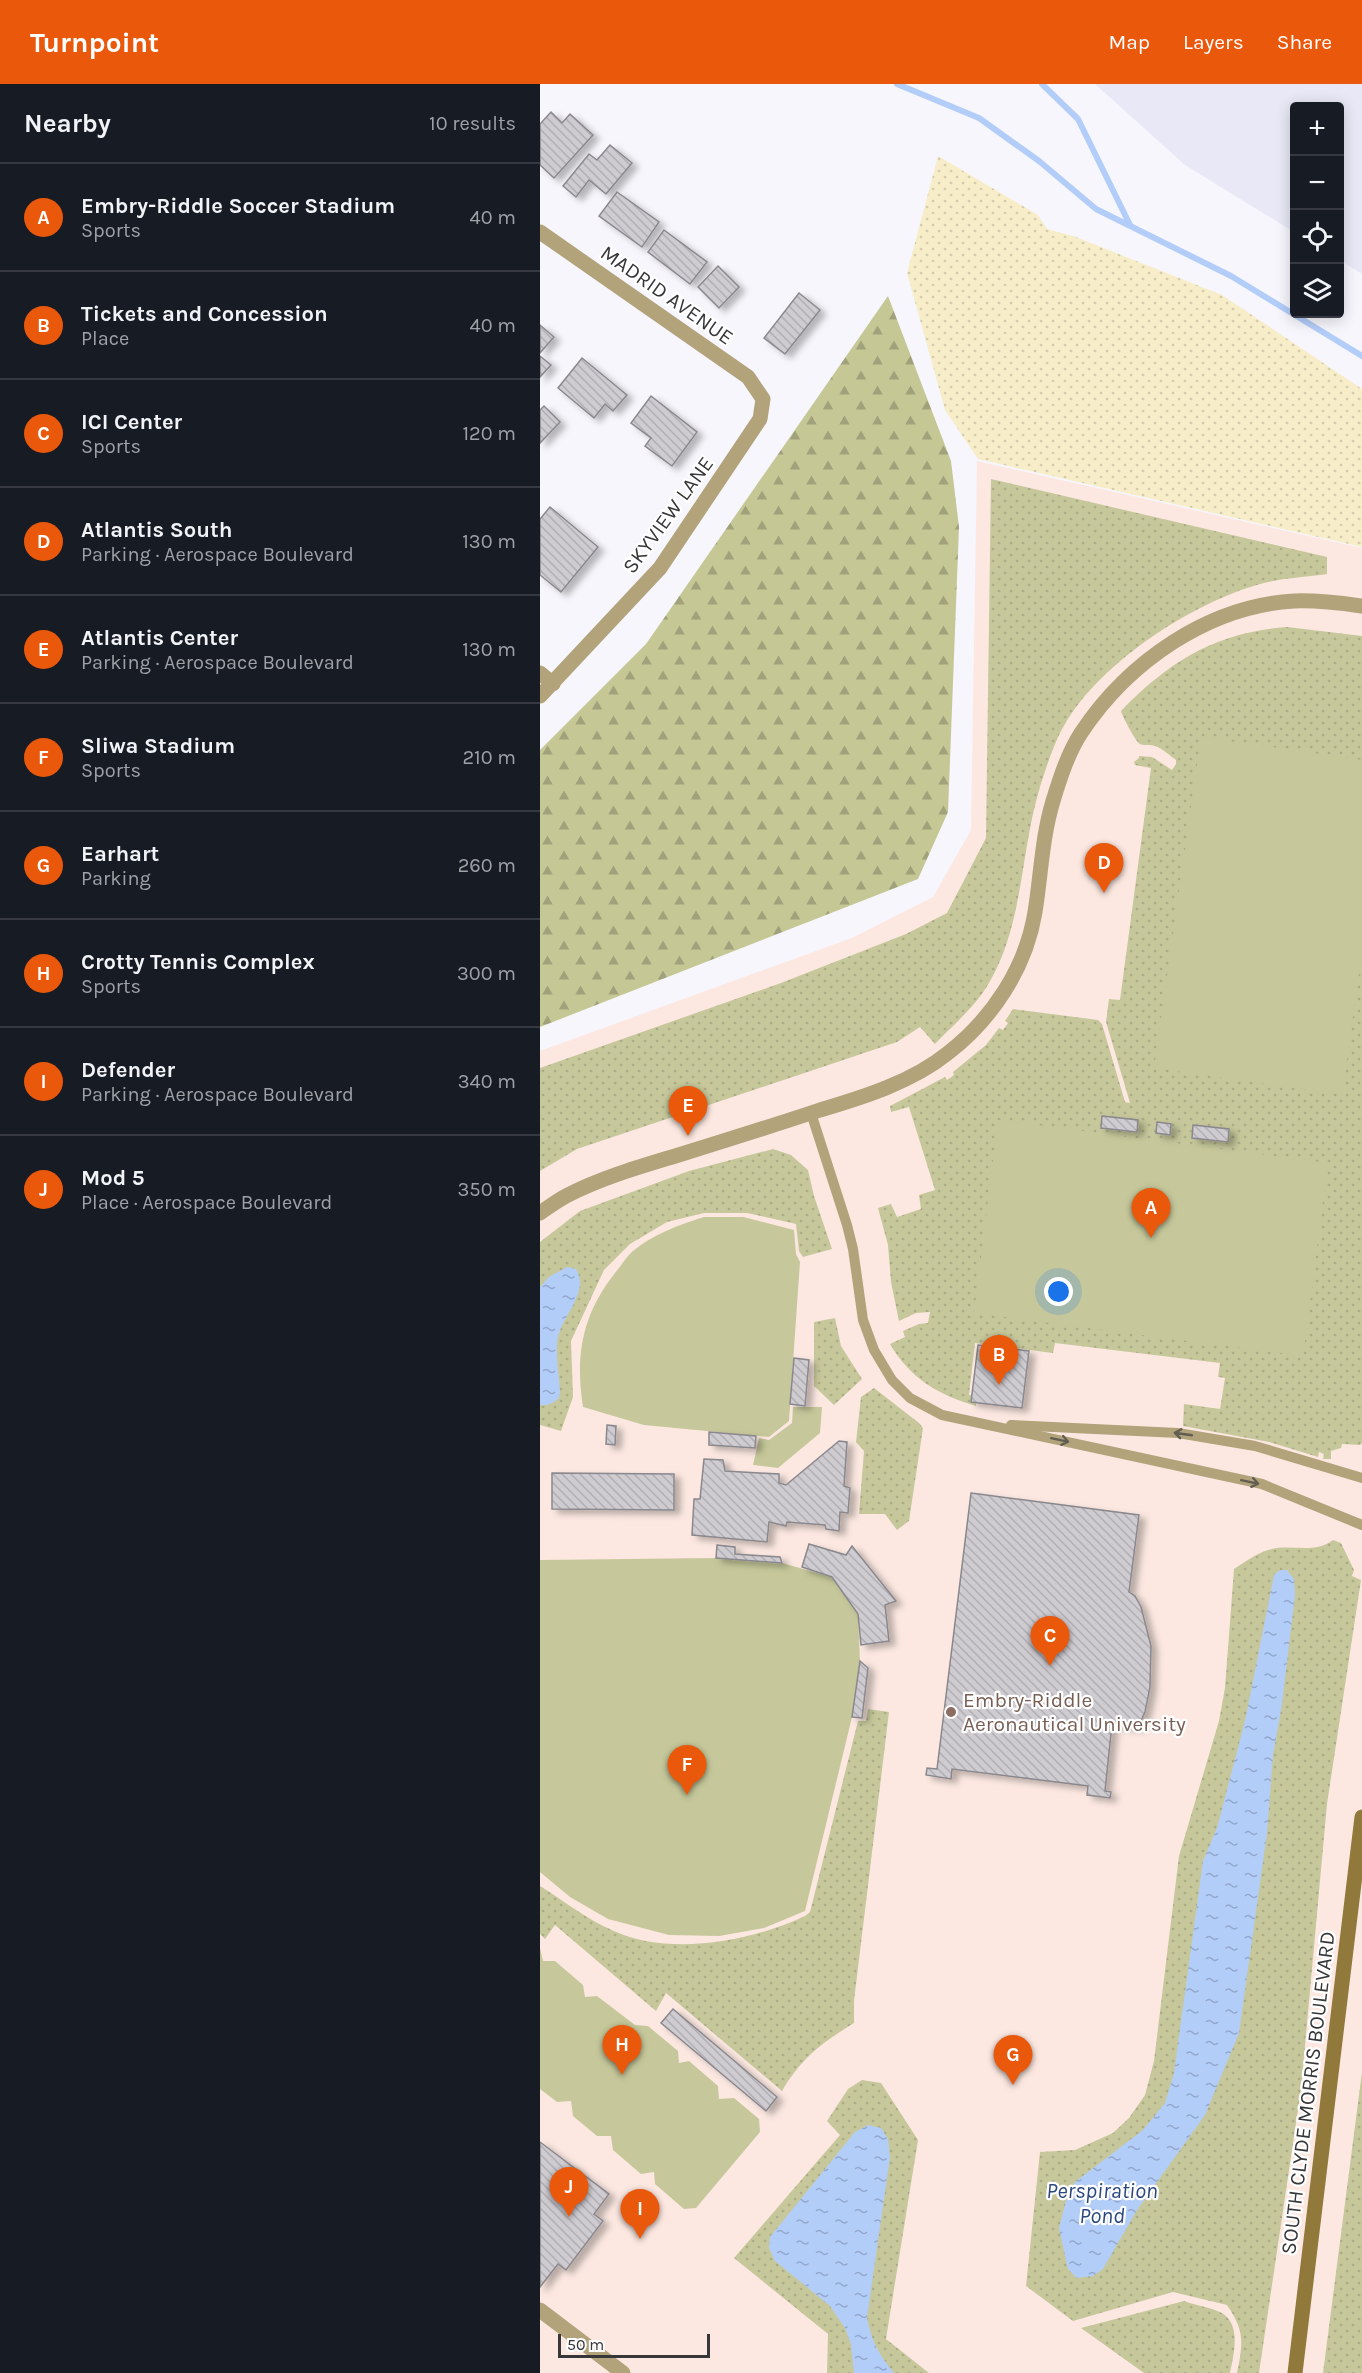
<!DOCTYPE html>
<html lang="en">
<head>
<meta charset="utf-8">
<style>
  body { margin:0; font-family:Karla,sans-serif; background:#20242c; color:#f1f3f6 }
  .controls { position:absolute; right:18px; top:18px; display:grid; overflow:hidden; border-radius:6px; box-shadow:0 3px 15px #0003 }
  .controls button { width:54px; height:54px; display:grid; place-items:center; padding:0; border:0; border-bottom:2px solid #363941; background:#171b24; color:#f1f3f6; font:30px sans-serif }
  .scale { position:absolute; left:18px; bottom:15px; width:152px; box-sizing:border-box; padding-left:6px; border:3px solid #37373a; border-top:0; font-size:16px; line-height:21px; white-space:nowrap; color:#37373a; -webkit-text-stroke:4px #fff; paint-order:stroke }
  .you { position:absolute; left:519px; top:1208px; width:21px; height:21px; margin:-15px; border:4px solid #fff; border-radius:50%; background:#1a73e8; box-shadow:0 0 0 9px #1a73e833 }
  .badge { display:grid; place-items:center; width:39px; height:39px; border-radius:50%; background:#ea580c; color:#fff; font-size:20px; font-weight:700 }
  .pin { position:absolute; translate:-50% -50px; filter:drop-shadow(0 2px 3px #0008) }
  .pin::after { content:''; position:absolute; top:32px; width:21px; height:18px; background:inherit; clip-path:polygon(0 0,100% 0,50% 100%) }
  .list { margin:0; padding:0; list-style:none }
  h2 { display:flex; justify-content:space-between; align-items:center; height:78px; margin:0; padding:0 24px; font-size:26px }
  h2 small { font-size:20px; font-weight:400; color:#9ea1a6 }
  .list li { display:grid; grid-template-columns:39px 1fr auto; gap:18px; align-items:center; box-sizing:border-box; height:108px; padding:0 24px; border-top:2px solid #363941 }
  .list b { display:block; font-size:22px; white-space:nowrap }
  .list p { margin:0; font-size:20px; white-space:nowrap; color:#9ea1a6 }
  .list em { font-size:20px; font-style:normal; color:#9ea1a6 }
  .icon { flex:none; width:33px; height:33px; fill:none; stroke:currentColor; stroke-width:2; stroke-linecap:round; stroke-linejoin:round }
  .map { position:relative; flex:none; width:822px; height:2289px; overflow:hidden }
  header { display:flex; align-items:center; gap:36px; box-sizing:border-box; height:84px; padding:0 30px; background:#ea580c; color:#fff }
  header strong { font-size:28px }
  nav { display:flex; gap:33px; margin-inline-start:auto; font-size:21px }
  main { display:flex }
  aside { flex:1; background:#171b24 }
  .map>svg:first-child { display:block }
  .built { fill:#e9e8f6 }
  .education { fill:#fce8e1 }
  .grass { fill:url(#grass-dots) }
  .forest { fill:url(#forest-firs) }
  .sand { fill:url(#sand-dots) }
  .pitch { fill:#c6c89b }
  .water { fill:url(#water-ripples) }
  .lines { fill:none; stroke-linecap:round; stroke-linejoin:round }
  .stream { stroke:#b3cdf9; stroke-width:6 }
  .building { fill:url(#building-back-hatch); stroke:#8a888d; stroke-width:1.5; filter:url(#shadow) }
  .lane { stroke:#b2a37b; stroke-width:10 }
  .street { stroke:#b2a37b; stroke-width:15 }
  .secondary { stroke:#91793b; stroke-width:15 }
  .oneway { stroke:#625d51 }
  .education-dot { fill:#8d6e63; stroke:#fff; stroke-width:2 }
  .labels { text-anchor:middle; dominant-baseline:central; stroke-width:4.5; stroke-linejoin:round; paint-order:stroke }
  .street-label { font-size:21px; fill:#37373a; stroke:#fff }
  .education-label { font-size:21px; fill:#785e54; stroke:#fff; text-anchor:start }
  .water-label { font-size:22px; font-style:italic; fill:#2b487e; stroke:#fff }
</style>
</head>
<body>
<header>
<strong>Turnpoint</strong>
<nav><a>Map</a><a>Layers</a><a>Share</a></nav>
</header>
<main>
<aside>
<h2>Nearby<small>10 results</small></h2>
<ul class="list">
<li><span class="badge">A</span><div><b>Embry-Riddle Soccer Stadium</b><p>Sports</p></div><em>40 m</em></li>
<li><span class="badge">B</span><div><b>Tickets and Concession</b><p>Place</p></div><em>40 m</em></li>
<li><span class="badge">C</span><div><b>ICI Center</b><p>Sports</p></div><em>120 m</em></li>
<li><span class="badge">D</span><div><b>Atlantis South</b><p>Parking · Aerospace Boulevard</p></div><em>130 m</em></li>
<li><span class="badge">E</span><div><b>Atlantis Center</b><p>Parking · Aerospace Boulevard</p></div><em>130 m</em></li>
<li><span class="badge">F</span><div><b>Sliwa Stadium</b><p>Sports</p></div><em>210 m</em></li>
<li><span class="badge">G</span><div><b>Earhart</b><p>Parking</p></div><em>260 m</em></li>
<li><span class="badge">H</span><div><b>Crotty Tennis Complex</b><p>Sports</p></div><em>300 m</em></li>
<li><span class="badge">I</span><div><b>Defender</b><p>Parking · Aerospace Boulevard</p></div><em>340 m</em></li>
<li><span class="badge">J</span><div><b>Mod 5</b><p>Place · Aerospace Boulevard</p></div><em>350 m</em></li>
</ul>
</aside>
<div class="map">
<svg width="822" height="2289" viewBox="0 0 822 2289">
  <defs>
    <pattern id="grass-dots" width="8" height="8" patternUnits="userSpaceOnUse" patternTransform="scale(1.5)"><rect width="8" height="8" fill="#c6c89b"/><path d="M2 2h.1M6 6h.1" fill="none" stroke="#abac86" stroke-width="1.8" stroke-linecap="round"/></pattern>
    <pattern id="forest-firs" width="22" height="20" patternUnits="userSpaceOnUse" patternTransform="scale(1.5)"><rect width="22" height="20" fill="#c5c795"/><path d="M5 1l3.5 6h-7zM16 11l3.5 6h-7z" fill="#a1a27b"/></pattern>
    <pattern id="sand-dots" width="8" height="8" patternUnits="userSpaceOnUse" patternTransform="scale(1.5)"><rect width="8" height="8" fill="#f7edc8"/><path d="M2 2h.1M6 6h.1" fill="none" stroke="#d4ccad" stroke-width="1.8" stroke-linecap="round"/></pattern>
    <pattern id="water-ripples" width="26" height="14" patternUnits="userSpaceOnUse" patternTransform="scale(1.5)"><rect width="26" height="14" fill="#b3cdf9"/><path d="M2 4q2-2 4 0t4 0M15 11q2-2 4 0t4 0" fill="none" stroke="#92a7cb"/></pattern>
    <pattern id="building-back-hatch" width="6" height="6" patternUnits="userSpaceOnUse" patternTransform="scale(1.5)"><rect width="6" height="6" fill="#cecbd1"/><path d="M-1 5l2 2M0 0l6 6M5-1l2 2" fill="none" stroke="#b2afb4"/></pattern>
    <filter id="shadow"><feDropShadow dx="6" dy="4" stdDeviation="3" flood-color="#0004"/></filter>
  </defs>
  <rect width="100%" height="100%" fill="#f6f6fc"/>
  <path class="built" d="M555,0h267v190l-22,-14v-154h-46v126l-109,-67z"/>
  <path class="education" d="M437,377l385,87v1825h-822v-1322l312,-113 81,-41 38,-67z"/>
  <g class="grass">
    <path d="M451,395l336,78v17c-21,3 -45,4 -67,10 -68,19 -159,78 -195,140 -10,16 -19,44 -25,63 -20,65 -16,136 -51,196 -13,23 -36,42 -54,61l-15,-17 -23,15 -320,107 -37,22v-103l241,-85 125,-49 41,-21 39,-75z"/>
    <path d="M747,543l75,9v807l-2,2 -18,-1 -1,4 -10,3v8h-8l1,-5 -5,-2 -1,5 -49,-15 -86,-16 1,-22 36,5 5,-31 -7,-1 2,-14 -165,-20 -2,10 -78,-10 -6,52h3l-1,6 5,1v4c-38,-11 -66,-28 -86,-62l15,-7 -2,-6 16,-7 9,-1 2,-11 -14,1 -17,8 -8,-39 -3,-37 -10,-37 13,-4 6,13 24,-8 -2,-14 16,-5 -26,-83 -18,5 -1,-6 55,-29 2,3 7,-5 -1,-3 33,-27 13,-17 4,2 5,-7 -3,-2 8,-12 85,11 4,4 23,78 5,1 -24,-81 3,-23 11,1 31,-232 -16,-3 -1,-3 5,-4v-2l13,1 20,13 4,-6v-4c-6,-4 -14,-12 -21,-14 -4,-2 -11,0 -15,-2 -4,-2 -18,-28 -19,-33 48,-50 96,-79 166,-84z"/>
    <path d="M233,1065l18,6 17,15 6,26 18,53 -29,8 -4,-6 -3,-27 -49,-11h-43l-37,9 -37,22 -26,26 -33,71 2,56 -12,34 -21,-6v-183l40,-31 109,-40z"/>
    <path d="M295,1234l6,28 21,33 -28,26 -20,-19v-64z"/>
    <path d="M334,1304l45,35 4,5 -14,93 -12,9 -12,-16h-26l5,-63 -8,-9 5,-45z"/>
    <path d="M793,1456l8,3 13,27 -2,6 9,4 -34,224 -26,285 -42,284h-22c6,-30 8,-42 -10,-68l-54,-13 -100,29 -47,-35 14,-134 35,-2 38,-17 16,-15 16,-23 9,-34 25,-205 40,-135 6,-33 9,-119c11,-7 21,-15 34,-19 22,-7 46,5 65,-10z"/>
    <path d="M328,1625l21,3 -35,289v22c-32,20 -52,34 -72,68l-116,-98 -10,18 -101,-86 -10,14 -5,-5v-48c24,15 48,34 74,45 56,26 138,10 191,-15l5,-4 48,-191h8z"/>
    <path d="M822,1988v301h-39z"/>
    <path d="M322,1996l19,3 37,57 -32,199 43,34h-102l1,-39 -94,-76 106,-123 -13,-14 21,-32z"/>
    <path d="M644,2217c11,4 25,6 36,11 22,11 14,42 10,61h-86l-63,-45z"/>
  </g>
  <path class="forest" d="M348,212l63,165 8,66 -11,285 -30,67 -378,148v-277l106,-106z"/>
  <path class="sand" d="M398,72l100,59 9,14 29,8 146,58 140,94v158l-384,-88 -33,-49 -38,-137z"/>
  <g class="pitch">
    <path d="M661,653l161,23v191l-20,144 -188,-27z"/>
    <path d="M458,1036l330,43 -25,193 -329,-43z"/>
    <path d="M164,1133h39l51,13 2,24 4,8 -11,159 -20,16 -125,-12 -61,-18c-8,-52 -1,-92 32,-134 6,-7 11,-16 18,-22 20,-17 46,-26 71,-34z"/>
    <path d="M253,1323h29l-2,26 -42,35 -25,-3 6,-27 10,2 23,-17z"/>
    <path d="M176,1474l66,5 50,14 26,37 2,47 -8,56 -47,194 -41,17 -45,8 -50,-1 -61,-16 -38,-22 -30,-25v-312z"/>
    <path d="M0,1864l3,13h12l28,24 2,12 12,-1 38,29 13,1 30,25 1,12 10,-2 29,25 1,13 15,-1 25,21 1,13 -64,76 -12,1 -29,-25 -1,-12 -13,2 -28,-24 -2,-14h-14l-24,-20 -2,-15 -14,1 -17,-13z"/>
  </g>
  <g class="water">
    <path d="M27,1183l9,2c15,25 -18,49 -19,75 -1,15 2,32 3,47l-1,7c-6,5 -11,8 -19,7v-118l9,-10z"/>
    <path d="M740,1486h7l7,9 1,16 -13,109 -9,51 -6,78 -28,200 -34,82 -68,95 -34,59 -10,7 -16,2 -9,-9 -9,-41 7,-27 9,-19 68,-52 22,-27 9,-30 29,-212 14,-33 28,-107 29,-146z"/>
    <path d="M328,2041l13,3 7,11 2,18 -23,161c5,25 12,36 27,55h-40l-3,-29 -6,-16 -15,-22 -55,-45 -6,-13 1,-11 85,-105z"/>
  </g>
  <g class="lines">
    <g class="stream">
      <path d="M357,0l82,34 60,43 57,48 135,67 131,80"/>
      <path d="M502,0l36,35 52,106"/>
    </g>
  </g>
  <g class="building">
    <path d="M11,28l11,11 8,-9 23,21 -39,43 -14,-13v-41z"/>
    <path d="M70,61l22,18 -26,31 -17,-14 -13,17 -13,-11 26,-32 8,6z"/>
    <path d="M77,108l42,30 -17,25 -43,-31z"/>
    <path d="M124,146l43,32 -17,22 -42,-32z"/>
    <path d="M178,182l21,21 -20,21 -21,-21z"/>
    <path d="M259,209l21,17 -35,44 -21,-16z"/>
    <path d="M0,241l14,12 -14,16z"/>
    <path d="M0,272l11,9 -11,12z"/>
    <path d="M42,274l45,37 -14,16 -8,-7 -11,14 -36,-30z"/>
    <path d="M111,312l46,36 -25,34 -27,-20 6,-8 -20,-15z"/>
    <path d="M4,322l16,16 -20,21v-33z"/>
    <path d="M10,423l48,40 -37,45 -21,-17v-56z"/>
    <path d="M562,1032l36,4 -1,12 -36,-4z"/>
    <path d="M617,1038l14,2 -1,11 -14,-2z"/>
    <path d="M653,1041l36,4 -1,13 -36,-4z"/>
    <path d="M438,1261l51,6 -7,57 -51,-6z"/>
    <path d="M254,1274l15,2 -4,46 -15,-2z"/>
    <path d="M67,1341l9,1 -1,19 -9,-1z"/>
    <path d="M169,1348l47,4 -1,12 -46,-3z"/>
    <path d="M299,1357l8,1 -3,44 6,2 -2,25 -8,-1 -1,19 -13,-2 -1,-4 -38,-3 -1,4 -17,-4 -2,20 -75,-7 2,-36h6l4,-40 19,1 2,11 54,3v9l7,2z"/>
    <path d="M12,1389l122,1v36l-122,-1z"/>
    <path d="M431,1409l168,22 -10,77 6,4 6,11 10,39 -1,41 -5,25 -7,15 -26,-3 -7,67 6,1 -1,6 -23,-3 1,-9 -136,-17 -1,10 -25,-4 1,-7 10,1z"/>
    <path d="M269,1460l37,11 6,-9 44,55 -11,4 4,36 -28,4 -3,-31 -26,-37 -30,-10z"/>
    <path d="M177,1461l18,2v7l45,3 2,6 -66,-5z"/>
    <path d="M320,1577l8,7 -6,50 -10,-1z"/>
    <path d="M133,1925l104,88 -11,14 -105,-88z"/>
    <path d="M0,2058l69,52 -15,20 9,7 -37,49 -8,-6 -18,23z"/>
  </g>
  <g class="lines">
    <g class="lane">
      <path d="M271,1029l36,112 6,24 10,71 11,30 18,30 18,18 32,17 320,69 100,41"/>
      <path d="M471,1341l167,8 77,13 107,32"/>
    </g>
    <g class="street">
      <path d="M0,148l208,145 15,22 -3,20 -100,149 -120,128"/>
      <path d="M0,589l13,11"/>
      <path d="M0,1129c9,-6 18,-13 28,-18 37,-19 78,-30 117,-42 45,-14 90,-28 135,-43 44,-13 92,-28 128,-57 44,-34 78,-85 87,-141 6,-37 7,-75 18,-111 7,-23 15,-48 28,-68 47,-71 127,-127 213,-132 23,-1 46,2 68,5"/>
      <path d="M0,2226l83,63"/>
    </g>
    <path class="secondary" d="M755,2289l67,-556"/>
  </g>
  <defs><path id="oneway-shaft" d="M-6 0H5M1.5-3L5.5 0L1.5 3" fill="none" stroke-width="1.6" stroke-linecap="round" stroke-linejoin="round" transform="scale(1.5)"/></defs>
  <g class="oneway">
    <use href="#oneway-shaft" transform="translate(643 1350) rotate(-172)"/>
    <use href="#oneway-shaft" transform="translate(520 1356) rotate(12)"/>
    <use href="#oneway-shaft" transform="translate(710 1398) rotate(12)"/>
  </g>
  <circle class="education-dot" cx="411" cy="1628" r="6"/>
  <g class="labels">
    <g class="street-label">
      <text transform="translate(127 211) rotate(35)">MADRID AVENUE</text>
      <text transform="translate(128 431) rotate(-54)">SKYVIEW LANE</text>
      <text transform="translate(768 2009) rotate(-83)">SOUTH CLYDE MORRIS BOULEVARD</text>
    </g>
    <g class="education-label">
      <text x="423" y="1616">Embry-Riddle<tspan x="423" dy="24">Aeronautical University</tspan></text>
    </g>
    <g class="water-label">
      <text x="562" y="2107">Perspiration<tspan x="562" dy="25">Pond</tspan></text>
    </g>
  </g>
</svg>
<div class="controls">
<button>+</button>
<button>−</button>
<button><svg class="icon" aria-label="locate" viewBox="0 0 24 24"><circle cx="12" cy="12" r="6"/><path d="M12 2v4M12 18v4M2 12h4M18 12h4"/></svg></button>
<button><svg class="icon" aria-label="layers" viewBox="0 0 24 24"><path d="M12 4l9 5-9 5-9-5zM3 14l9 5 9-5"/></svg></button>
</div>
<div class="scale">50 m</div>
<div class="you"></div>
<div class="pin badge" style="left:611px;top:1154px">A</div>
<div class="pin badge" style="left:459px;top:1301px">B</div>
<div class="pin badge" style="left:510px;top:1582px">C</div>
<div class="pin badge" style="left:564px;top:809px">D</div>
<div class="pin badge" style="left:148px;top:1052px">E</div>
<div class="pin badge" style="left:147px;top:1711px">F</div>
<div class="pin badge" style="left:473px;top:2001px">G</div>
<div class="pin badge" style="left:82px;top:1991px">H</div>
<div class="pin badge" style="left:100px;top:2155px">I</div>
<div class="pin badge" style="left:29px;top:2133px">J</div>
</div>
</main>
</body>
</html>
